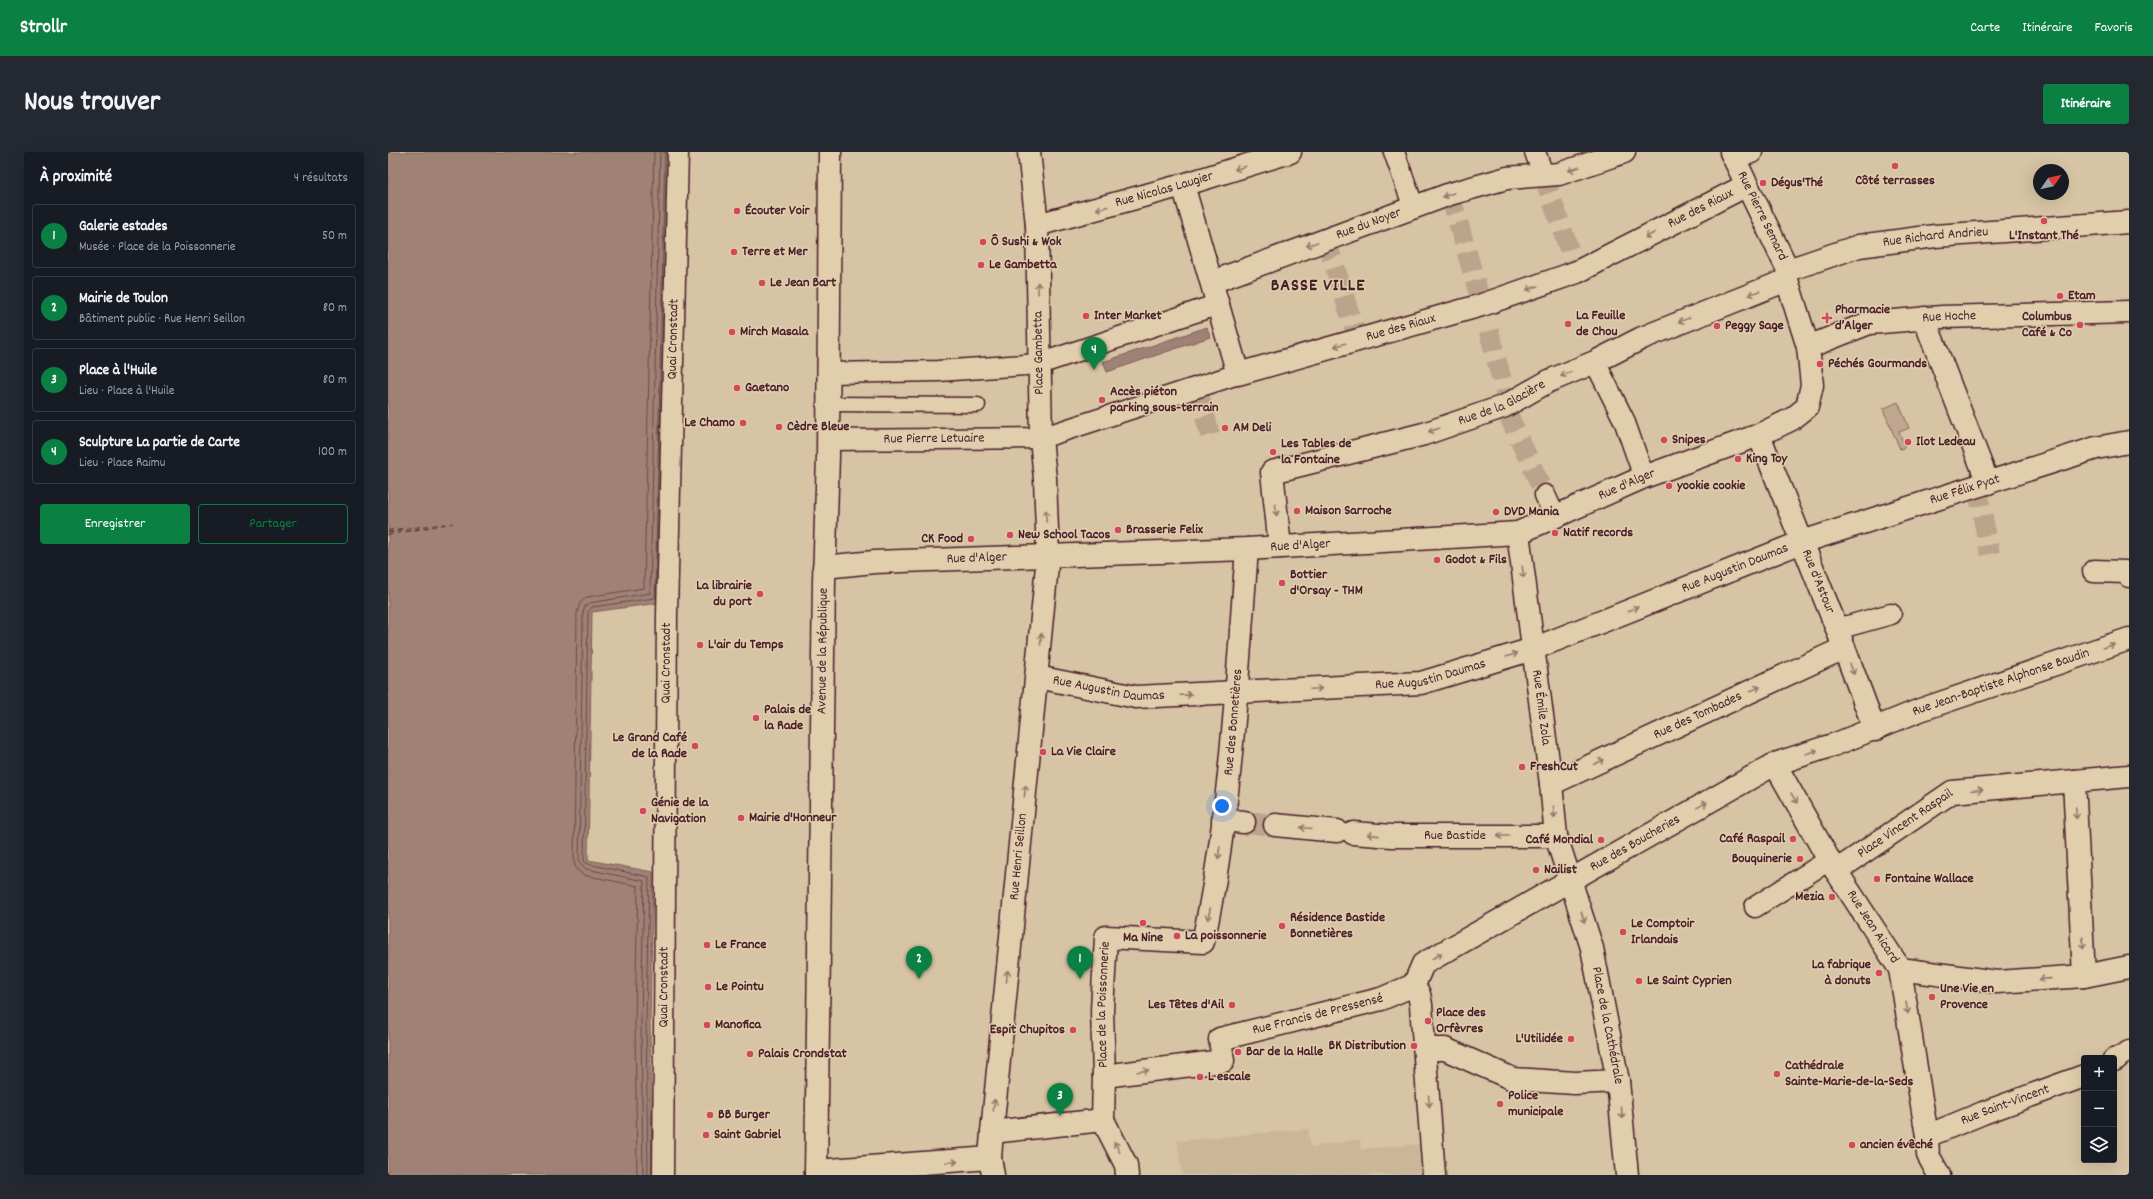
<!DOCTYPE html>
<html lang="fr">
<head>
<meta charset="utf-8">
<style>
  body { margin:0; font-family:Dekko,sans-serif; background:#242831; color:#f1f3f6 }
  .controls { position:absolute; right:12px; bottom:12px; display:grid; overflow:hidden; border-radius:4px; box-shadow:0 4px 16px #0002 }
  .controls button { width:36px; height:36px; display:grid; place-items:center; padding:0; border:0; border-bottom:1px solid #363941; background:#171b24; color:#f1f3f6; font:20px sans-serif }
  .compass { position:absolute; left:1645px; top:12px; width:36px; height:36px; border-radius:50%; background:#171b24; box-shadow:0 4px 16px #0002; rotate:56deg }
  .you { position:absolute; left:834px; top:654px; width:14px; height:14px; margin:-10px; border:3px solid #fff; border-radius:50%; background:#1a73e8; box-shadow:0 0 0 6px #1a73e833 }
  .badge { display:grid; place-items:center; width:26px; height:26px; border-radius:50%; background:#0b8043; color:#fff; font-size:13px; font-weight:700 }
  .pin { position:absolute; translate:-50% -33px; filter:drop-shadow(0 1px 2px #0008) }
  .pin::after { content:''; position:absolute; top:21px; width:14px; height:12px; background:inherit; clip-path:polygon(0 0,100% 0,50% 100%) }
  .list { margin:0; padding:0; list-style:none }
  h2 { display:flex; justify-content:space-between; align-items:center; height:52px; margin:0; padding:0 16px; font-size:17px }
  h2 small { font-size:13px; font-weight:400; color:#9ea1a6 }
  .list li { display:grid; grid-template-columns:26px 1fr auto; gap:12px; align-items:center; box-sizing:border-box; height:64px; margin:0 8px 8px; padding:0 8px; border:1px solid #363941; border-radius:4px }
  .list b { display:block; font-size:15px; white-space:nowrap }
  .list p { margin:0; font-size:13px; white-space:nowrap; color:#9ea1a6 }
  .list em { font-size:13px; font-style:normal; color:#9ea1a6 }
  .actions { display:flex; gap:8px; padding:12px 16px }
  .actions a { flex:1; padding:9px 0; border:1px solid #0b8043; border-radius:4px; text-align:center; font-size:14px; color:#0b8043 }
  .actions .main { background:#0b8043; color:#fff }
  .icon { flex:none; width:22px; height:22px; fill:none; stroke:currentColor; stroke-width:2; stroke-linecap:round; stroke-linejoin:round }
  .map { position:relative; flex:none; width:1741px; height:1023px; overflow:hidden; border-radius:4px }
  header { display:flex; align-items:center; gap:24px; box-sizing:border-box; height:56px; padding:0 20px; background:#0b8043; color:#fff }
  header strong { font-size:19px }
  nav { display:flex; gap:22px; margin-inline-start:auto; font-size:14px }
  .intro { display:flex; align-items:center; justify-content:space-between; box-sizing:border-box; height:96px; padding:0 24px }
  h1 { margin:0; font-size:28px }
  .button { padding:10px 18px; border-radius:4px; background:#0b8043; color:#fff; font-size:14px; font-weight:700 }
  main { display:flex; gap:24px; padding:0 24px }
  aside { flex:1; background:#171b24; border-radius:4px; box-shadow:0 4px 16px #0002 }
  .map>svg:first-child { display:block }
  .built { fill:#cbb69a }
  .green { fill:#c0a890; stroke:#85645e }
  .water { fill:#9f8274; stroke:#7d5a57 }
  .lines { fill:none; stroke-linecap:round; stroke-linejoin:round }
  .shore { stroke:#6c4748; stroke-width:1 }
  .ferry { stroke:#5b333a; stroke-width:1; stroke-dasharray:5 4; stroke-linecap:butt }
  .pedestrian-tunnel { stroke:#bba38c; stroke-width:20; stroke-dasharray:20 10; stroke-linecap:butt }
  .minor-tunnel { stroke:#bba38c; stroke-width:22; stroke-dasharray:22 11; stroke-linecap:butt }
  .service-casing { stroke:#4a1f2b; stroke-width:17 }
  .pedestrian-casing { stroke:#4a1f2b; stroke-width:23 }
  .minor-casing { stroke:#4a1f2b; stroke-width:25 }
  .primary-casing { stroke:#4a1f2b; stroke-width:25 }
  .service { stroke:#e0ceac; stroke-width:14 }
  .pedestrian { stroke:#e0ceac; stroke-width:20 }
  .minor { stroke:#e0ceac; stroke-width:22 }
  .primary { stroke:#e0ceac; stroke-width:22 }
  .oneway { stroke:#95766c }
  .poi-dot { fill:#d1495b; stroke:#e0ceac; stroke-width:1.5 }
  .labels { text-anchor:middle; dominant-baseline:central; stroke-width:3; stroke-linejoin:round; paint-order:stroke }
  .poi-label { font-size:14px; font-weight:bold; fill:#4a1f2b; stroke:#e0ceac; text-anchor:start }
  .street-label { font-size:14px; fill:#4a1f2b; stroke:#e0ceac }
  .district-label { font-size:18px; font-weight:bold; letter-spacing:1px; fill:#4a1f2b; stroke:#e0ceac }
</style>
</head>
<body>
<header>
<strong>Strollr</strong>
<nav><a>Carte</a><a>Itinéraire</a><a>Favoris</a></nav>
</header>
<div class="intro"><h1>Nous trouver</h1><a class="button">Itinéraire</a></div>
<main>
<aside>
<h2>À proximité<small>4 résultats</small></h2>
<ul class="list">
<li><span class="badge">1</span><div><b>Galerie estades</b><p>Musée · Place de la Poissonnerie</p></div><em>50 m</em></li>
<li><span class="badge">2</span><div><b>Mairie de Toulon</b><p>Bâtiment public · Rue Henri Seillon</p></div><em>80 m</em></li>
<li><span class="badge">3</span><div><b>Place à l'Huile</b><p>Lieu · Place à l'Huile</p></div><em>80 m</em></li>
<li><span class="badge">4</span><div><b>Sculpture La partie de Carte</b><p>Lieu · Place Raimu</p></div><em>100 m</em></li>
</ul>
<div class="actions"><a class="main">Enregistrer</a><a>Partager</a></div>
</aside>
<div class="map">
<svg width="1741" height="1023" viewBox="0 0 1741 1023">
  <rect width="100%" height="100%" fill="#d7c4a4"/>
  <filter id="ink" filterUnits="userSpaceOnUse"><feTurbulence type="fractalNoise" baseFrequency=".025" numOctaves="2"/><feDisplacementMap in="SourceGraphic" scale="8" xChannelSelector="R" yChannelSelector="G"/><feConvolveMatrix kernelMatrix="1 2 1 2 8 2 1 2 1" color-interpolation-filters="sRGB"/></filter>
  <g filter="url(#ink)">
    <path class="built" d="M920,977l3,18 49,-8 1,10 58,-5 2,31h-239l-5,-34z"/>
    <path class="green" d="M1510,250l11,26 -10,4 6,15 -5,2 -17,-40z"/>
    <g class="water">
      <path d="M0,0h281l-10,451 -67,9 -4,248 65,12 -3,150 2,153h-264z"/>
      <path d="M819,175l3,10 -103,35 -4,-10z"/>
    </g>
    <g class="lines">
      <g class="shore">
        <path d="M249,1023l-2,-153 3,-136 -54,-11 -7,-5 -3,-7 3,-251 3,-9 7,-6 57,-9 10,-436"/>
        <path d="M255,1023l-2,-153 3,-141 -58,-12 -7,-7 4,-250 2,-6 5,-3 60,-10 10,-441"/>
        <path d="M260,1023l-2,-153 3,-145 -61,-13 -4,-3 4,-249 4,-5 63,-9 10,-446"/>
      </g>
      <g class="ferry">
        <path d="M0,378l56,-6"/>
        <path d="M0,380l17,-3"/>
        <path d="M0,381l47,-7"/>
        <path d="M0,383l65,-12"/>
      </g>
      <g class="pedestrian-tunnel">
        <path d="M1155,22l34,98"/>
        <path d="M1062,42l32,111"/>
        <path d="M938,87l32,101"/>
        <path d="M1101,179l17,65"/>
        <path d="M809,235l15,55"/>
        <path d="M1119,260l38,83"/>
        <path d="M1589,334l13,68"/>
      </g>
      <path class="minor-tunnel" d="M856,670l31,3"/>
      <defs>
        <path id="service" d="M440,252l150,1"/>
        <g id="pedestrian">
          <path d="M1006,0l20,56"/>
          <path d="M1147,0l8,22"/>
          <path d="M1207,210l29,58 20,57"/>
          <path d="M440,221l110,-2 101,-7 180,-60"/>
          <path id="s1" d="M440,288l213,-2 197,-64"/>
          <path d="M1157,343l10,22"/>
          <path d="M1449,477l54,-15"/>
          <path d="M1367,755l74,-47"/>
          <path d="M1729,906l12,-7"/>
          <path id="s2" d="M275,1023l4,-561 11,-462"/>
        </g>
        <g id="minor">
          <path d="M1345,4l18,-4"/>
          <path id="s3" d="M795,33l55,189 244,-69 95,-33 170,-87"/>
          <path id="s4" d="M649,73l146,-40 107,-33"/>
          <path id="s5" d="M1400,118l71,-24 76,-10 194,-14"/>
          <path id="s6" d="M824,130l238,-88 57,-16 52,-4 65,-22"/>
          <path d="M1536,166l64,165"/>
          <path id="s7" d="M1420,195l61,-24 73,-6 187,-5"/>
          <path id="s8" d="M1371,283l78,194 38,101"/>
          <path id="s9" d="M1130,381l33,251 5,52 36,112 26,133 9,94"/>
          <path id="s10" d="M892,395l-8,-75 152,-38 81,-28 44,-25 46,-19 47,-24 145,-58"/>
          <path id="s11" d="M436,415l50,-5 373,-13 271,-16 126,-56 115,-42 33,-16 15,-12 5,-22 -4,-38 -21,-67 1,-10 -57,-118"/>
          <path d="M1706,419l31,1 4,4"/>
          <path id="s12" d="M649,525l99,20 285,-14 112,-34 269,-107 294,-94 33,-6"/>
          <path id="s13" d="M1387,612l54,96 71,109 27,167 1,19 11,20"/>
          <path d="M1686,629l55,-5"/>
          <path id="s14" d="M1163,632l293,-136"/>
          <path d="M835,668l21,2"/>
          <path d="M887,673l62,6"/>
          <path id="s15" d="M965,681l39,3h164"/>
          <path id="s16" d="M1448,719l116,-79 122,-11 10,195"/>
          <path d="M1512,817l97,13 87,-6 45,-9"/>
          <path id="s17" d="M1026,833l9,-21 352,-200 61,-20 84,-34 209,-71"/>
          <path d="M1026,833l5,9 2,11 13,170"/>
          <path d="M1037,897h20l68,30 62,4 43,-2"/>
          <path d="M1726,908l3,-2"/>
          <path id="s18" d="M716,924l119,-15 -3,-22 161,-40 33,-14"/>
          <path d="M604,980l111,-12"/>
          <path id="s19" d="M1539,984l56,-23 101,-37"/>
          <path d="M428,1019l174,-13"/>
          <path id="s20" d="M605,1023l-3,-17 2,-26 56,-577 -3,-76 -4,-41 -4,-213 -8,-73"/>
          <path id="s21" d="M739,1023l-1,-10 -23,-45 1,-44 -2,-66 4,-73 97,5c28,-129 34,-262 44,-393"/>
        </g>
        <g id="primary">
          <path id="s22" d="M428,1023l8,-594 4,-125 2,-304"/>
        </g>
      </defs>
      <use href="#service" class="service-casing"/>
      <use href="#pedestrian" class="pedestrian-casing"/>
      <use href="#minor" class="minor-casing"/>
      <use href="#primary" class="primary-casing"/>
      <use href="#service" class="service"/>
      <use href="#pedestrian" class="pedestrian"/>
      <use href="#minor" class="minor"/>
      <use href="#primary" class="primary"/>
    </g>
    <defs><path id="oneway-shaft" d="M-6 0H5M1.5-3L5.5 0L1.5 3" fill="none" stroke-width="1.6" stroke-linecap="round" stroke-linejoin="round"/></defs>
    <g class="oneway">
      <use href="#oneway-shaft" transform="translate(852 16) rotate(163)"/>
      <use href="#oneway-shaft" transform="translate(1186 17) rotate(162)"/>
      <use href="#oneway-shaft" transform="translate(1060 43) rotate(161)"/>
      <use href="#oneway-shaft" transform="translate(714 56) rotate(165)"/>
      <use href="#oneway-shaft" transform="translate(1262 83) rotate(153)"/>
      <use href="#oneway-shaft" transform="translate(924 92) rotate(160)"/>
      <use href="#oneway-shaft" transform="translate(650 136) rotate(-91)"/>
      <use href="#oneway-shaft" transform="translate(1144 136) rotate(161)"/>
      <use href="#oneway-shaft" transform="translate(1366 141) rotate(159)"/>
      <use href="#oneway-shaft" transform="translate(1296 168) rotate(158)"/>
      <use href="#oneway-shaft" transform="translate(952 193) rotate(164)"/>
      <use href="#oneway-shaft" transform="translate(1178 222) rotate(157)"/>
      <use href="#oneway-shaft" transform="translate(1046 278) rotate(161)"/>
      <use href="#oneway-shaft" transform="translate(888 358) rotate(84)"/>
      <use href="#oneway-shaft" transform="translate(658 364) rotate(-92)"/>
      <use href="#oneway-shaft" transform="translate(1135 420) rotate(83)"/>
      <use href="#oneway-shaft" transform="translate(1245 457) rotate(-22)"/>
      <use href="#oneway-shaft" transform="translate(653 487) rotate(-85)"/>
      <use href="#oneway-shaft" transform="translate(1721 494) rotate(-19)"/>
      <use href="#oneway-shaft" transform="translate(1124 503) rotate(-17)"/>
      <use href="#oneway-shaft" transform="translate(1464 517) rotate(70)"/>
      <use href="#oneway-shaft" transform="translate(928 537) rotate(-3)"/>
      <use href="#oneway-shaft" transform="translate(1367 537) rotate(-25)"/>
      <use href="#oneway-shaft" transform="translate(798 543) rotate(-2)"/>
      <use href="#oneway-shaft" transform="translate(1424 600) rotate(-18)"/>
      <use href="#oneway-shaft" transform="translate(1211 610) rotate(-25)"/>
      <use href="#oneway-shaft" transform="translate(1589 638) rotate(-5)"/>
      <use href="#oneway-shaft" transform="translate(637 639) rotate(-84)"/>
      <use href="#oneway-shaft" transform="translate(1406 646) rotate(58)"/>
      <use href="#oneway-shaft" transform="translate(1314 653) rotate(-29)"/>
      <use href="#oneway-shaft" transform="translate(1166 660) rotate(85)"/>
      <use href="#oneway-shaft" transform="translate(1688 661) rotate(87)"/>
      <use href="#oneway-shaft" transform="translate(918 676) rotate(-175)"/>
      <use href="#oneway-shaft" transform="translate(985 683) rotate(-174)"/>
      <use href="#oneway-shaft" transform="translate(1115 684) rotate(180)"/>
      <use href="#oneway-shaft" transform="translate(831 701) rotate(97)"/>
      <use href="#oneway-shaft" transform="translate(821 762) rotate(102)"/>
      <use href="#oneway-shaft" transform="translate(1195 765) rotate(73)"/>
      <use href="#oneway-shaft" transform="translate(1695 791) rotate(87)"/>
      <use href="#oneway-shaft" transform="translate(1049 804) rotate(-30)"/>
      <use href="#oneway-shaft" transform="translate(619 824) rotate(-84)"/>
      <use href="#oneway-shaft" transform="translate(1657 827) rotate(176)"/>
      <use href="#oneway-shaft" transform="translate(1519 856) rotate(81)"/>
      <use href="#oneway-shaft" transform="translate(755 919) rotate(-7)"/>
      <use href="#oneway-shaft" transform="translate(1041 949) rotate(86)"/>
      <use href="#oneway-shaft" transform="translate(606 953) rotate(-84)"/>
      <use href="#oneway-shaft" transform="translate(1234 961) rotate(83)"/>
      <use href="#oneway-shaft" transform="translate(729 995) rotate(-117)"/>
      <use href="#oneway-shaft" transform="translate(564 1010) rotate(-4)"/>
    </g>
  </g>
  <g class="poi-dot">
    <circle cx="1507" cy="14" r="4"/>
    <circle cx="1375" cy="31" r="4"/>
    <circle cx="349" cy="59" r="4"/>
    <circle cx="1656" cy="69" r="4"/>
    <circle cx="595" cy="90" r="4"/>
    <circle cx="346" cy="100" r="4"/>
    <circle cx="593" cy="113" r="4"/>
    <circle cx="374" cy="131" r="4"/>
    <circle cx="1672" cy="144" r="4"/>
    <circle cx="698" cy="164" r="4"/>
    <path d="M1437 160h4v4h4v4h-4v4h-4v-4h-4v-4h4z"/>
    <circle cx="1180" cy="172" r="4"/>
    <circle cx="1692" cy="173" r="4"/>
    <circle cx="1329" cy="174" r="4"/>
    <circle cx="344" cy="180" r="4"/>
    <circle cx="1432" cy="212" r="4"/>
    <circle cx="349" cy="236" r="4"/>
    <circle cx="714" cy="248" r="4"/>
    <circle cx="355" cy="271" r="4"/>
    <circle cx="391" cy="275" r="4"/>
    <circle cx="837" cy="276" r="4"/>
    <circle cx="1276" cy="288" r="4"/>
    <circle cx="1520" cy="290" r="4"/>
    <circle cx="885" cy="300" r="4"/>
    <circle cx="1350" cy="307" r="4"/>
    <circle cx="1281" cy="334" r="4"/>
    <circle cx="909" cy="359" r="4"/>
    <circle cx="1108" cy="360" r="4"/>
    <circle cx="730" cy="378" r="4"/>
    <circle cx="1167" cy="381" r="4"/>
    <circle cx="622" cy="383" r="4"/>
    <circle cx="583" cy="387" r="4"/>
    <circle cx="1049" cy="408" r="4"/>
    <circle cx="894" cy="431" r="4"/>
    <circle cx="372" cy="442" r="4"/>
    <circle cx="312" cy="493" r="4"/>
    <circle cx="368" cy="566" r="4"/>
    <circle cx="307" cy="594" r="4"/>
    <circle cx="655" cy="600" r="4"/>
    <circle cx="1134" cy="615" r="4"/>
    <circle cx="255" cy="659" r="4"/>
    <circle cx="353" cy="666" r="4"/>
    <circle cx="1405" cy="687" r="4"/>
    <circle cx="1213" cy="688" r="4"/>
    <circle cx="1412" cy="707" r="4"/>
    <circle cx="1148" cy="718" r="4"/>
    <circle cx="1489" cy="727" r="4"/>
    <circle cx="1444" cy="745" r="4"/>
    <circle cx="755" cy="771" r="4"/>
    <circle cx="894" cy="774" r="4"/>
    <circle cx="1235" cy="780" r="4"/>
    <circle cx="789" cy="784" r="4"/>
    <circle cx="319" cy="793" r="4"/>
    <circle cx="1491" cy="821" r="4"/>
    <circle cx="1251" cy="829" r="4"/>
    <circle cx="320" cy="835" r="4"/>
    <circle cx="1544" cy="845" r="4"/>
    <circle cx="844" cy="853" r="4"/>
    <circle cx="1040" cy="869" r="4"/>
    <circle cx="319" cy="873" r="4"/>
    <circle cx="685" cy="878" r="4"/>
    <circle cx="1183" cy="887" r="4"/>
    <circle cx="1026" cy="894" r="4"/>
    <circle cx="850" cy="900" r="4"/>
    <circle cx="362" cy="902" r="4"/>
    <circle cx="1389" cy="922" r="4"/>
    <circle cx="812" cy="925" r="4"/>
    <circle cx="1112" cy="952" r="4"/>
    <circle cx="322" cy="963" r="4"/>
    <circle cx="318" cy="983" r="4"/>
    <circle cx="1464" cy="993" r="4"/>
  </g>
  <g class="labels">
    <g class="poi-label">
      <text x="1507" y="29" text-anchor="middle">Côté terrasses</text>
      <text x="1383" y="31">Dégus'Thé</text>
      <text x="357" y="59">Écouter Voir</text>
      <text x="1656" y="84" text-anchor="middle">L'Instant Thé</text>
      <text x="603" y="90">Ô Sushi &amp; Wok</text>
      <text x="354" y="100">Terre et Mer</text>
      <text x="601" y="113">Le Gambetta</text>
      <text x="382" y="131">Le Jean Bart</text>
      <text x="1680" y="144">Etam</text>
      <text x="1447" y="158">Pharmacie<tspan x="1447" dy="16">d’Alger</tspan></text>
      <text x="706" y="164">Inter Market</text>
      <text x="1188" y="164">La Feuille<tspan x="1188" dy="16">de Chou</tspan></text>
      <text x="1684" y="165" text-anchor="end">Columbus<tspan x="1684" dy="16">Café &amp; Co</tspan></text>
      <text x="1337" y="174">Peggy Sage</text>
      <text x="352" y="180">Mirch Masala</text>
      <text x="1440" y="212">Péchés Gourmands</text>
      <text x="357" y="236">Gaetano</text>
      <text x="722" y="240">Accès piéton<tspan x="722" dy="16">parking sous-terrain</tspan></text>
      <text x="347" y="271" text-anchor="end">Le Chamo</text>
      <text x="399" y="275">Cèdre Bleue</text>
      <text x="845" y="276">AM Deli</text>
      <text x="1284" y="288">Snipes</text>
      <text x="1528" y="290">Ilot Ledeau</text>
      <text x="893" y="292">Les Tables de<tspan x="893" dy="16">la Fontaine</tspan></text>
      <text x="1358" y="307">King Toy</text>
      <text x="1289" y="334">yookie cookie</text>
      <text x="917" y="359">Maison Sarroche</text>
      <text x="1116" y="360">DVD Mania</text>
      <text x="738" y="378">Brasserie Felix</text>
      <text x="1175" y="381">Natif records</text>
      <text x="630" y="383">New School Tacos</text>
      <text x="575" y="387" text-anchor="end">CK Food</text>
      <text x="1057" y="408">Godot &amp; Fils</text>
      <text x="902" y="423">Bottier<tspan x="902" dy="16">d'Orsay - THM</tspan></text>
      <text x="364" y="434" text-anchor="end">La librairie<tspan x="364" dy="16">du port</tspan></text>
      <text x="320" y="493">L'air du Temps</text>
      <text x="376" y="558">Palais de<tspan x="376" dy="16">la Rade</tspan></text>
      <text x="299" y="586" text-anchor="end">Le Grand Café<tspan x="299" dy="16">de la Rade</tspan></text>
      <text x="663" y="600">La Vie Claire</text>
      <text x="1142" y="615">FreshCut</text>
      <text x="263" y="651">Génie de la<tspan x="263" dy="16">Navigation</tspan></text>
      <text x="361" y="666">Mairie d'Honneur</text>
      <text x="1397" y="687" text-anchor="end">Café Raspail</text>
      <text x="1205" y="688" text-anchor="end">Café Mondial</text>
      <text x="1404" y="707" text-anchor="end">Bouquinerie</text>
      <text x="1156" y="718">Nailist</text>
      <text x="1497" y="727">Fontaine Wallace</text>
      <text x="1436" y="745" text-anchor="end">Mezia</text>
      <text x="902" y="766">Résidence Bastide<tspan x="902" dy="16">Bonnetières</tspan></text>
      <text x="1243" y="772">Le Comptoir<tspan x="1243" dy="16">Irlandais</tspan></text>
      <text x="797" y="784">La poissonnerie</text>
      <text x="755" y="786" text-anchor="middle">Ma Nine</text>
      <text x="327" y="793">Le France</text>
      <text x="1483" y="813" text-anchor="end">La fabrique<tspan x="1483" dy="16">à donuts</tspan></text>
      <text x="1259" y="829">Le Saint Cyprien</text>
      <text x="328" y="835">Le Pointu</text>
      <text x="1552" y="837">Une Vie en<tspan x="1552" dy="16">Provence</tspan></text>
      <text x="836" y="853" text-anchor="end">Les Têtes d'Ail</text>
      <text x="1048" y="861">Place des<tspan x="1048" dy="16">Orfèvres</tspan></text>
      <text x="327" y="873">Manofica</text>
      <text x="677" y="878" text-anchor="end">Espit Chupitos</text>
      <text x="1175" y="887" text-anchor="end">L'Utilidée</text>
      <text x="1018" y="894" text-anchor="end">BK Distribution</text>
      <text x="858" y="900">Bar de la Halle</text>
      <text x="370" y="902">Palais Crondstat</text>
      <text x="1397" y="914">Cathédrale<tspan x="1397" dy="16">Sainte-Marie-de-la-Seds</tspan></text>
      <text x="820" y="925">L escale</text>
      <text x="1120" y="944">Police<tspan x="1120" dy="16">municipale</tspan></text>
      <text x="330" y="963">BB Burger</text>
      <text x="326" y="983">Saint Gabriel</text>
      <text x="1472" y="993">ancien évêché</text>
    </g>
    <g class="street-label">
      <text stroke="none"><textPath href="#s4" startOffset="132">Rue Nicolas Laugier</textPath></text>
      <text stroke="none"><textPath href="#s3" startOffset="690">Rue des Riaux</textPath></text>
      <text transform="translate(1374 64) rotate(64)">Rue Pierre Semard</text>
      <text stroke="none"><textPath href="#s6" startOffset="167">Rue du Noyer</textPath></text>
      <text stroke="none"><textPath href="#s5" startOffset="152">Rue Richard Andrieu</textPath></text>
      <text stroke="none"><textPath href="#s7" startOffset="146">Rue Hoche</textPath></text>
      <text stroke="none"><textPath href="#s3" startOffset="366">Rue des Riaux</textPath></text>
      <text stroke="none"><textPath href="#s2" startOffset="836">Quai Cronstadt</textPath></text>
      <text transform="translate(651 201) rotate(-91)">Place Gambetta</text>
      <text stroke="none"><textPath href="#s10" startOffset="316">Rue de la Glacière</textPath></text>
      <text stroke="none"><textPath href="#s1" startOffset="106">Rue Pierre Letuaire</textPath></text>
      <text stroke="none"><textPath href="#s11" startOffset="814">Rue d'Alger</textPath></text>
      <text stroke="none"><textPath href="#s12" startOffset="964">Rue Félix Pyat</textPath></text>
      <text stroke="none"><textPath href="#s11" startOffset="477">Rue d'Alger</textPath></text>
      <text stroke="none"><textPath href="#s11" startOffset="153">Rue d'Alger</textPath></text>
      <text stroke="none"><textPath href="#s12" startOffset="721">Rue Augustin Daumas</textPath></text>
      <text stroke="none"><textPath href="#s8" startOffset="158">Rue d'Astour</textPath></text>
      <text stroke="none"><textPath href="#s22" startOffset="524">Avenue de la République</textPath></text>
      <text stroke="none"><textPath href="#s2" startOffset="512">Quai Cronstadt</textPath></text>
      <text stroke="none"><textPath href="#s12" startOffset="397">Rue Augustin Daumas</textPath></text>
      <text stroke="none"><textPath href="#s17" startOffset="668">Rue Jean-Baptiste Alphonse Baudin</textPath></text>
      <text stroke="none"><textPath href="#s12" startOffset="73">Rue Augustin Daumas</textPath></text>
      <text stroke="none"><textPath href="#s9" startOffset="176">Rue Émile Zola</textPath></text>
      <text stroke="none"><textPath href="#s14" startOffset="162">Rue des Tombades</textPath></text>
      <text stroke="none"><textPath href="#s21" startOffset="563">Rue des Bonnetières</textPath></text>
      <text stroke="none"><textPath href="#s16" startOffset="84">Place Vincent Raspail</textPath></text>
      <text stroke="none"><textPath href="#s15" startOffset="102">Rue Bastide</textPath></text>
      <text stroke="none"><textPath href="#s17" startOffset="267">Rue des Boucheries</textPath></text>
      <text stroke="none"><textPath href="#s20" startOffset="320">Rue Henri Seillon</textPath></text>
      <text stroke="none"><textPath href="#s13" startOffset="190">Rue Jean Aicard</textPath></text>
      <text stroke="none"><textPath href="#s2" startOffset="188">Quai Cronstadt</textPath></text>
      <text stroke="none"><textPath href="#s21" startOffset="176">Place de la Poissonnerie</textPath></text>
      <text stroke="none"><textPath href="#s18" startOffset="243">Rue Francis de Pressensé</textPath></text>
      <text stroke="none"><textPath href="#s9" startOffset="502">Place de la Cathédrale</textPath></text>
      <text stroke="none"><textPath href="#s19" startOffset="84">Rue Saint-Vincent</textPath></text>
    </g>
    <g class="district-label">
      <text x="930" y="134">BASSE VILLE</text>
    </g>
  </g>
</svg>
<div class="controls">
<button>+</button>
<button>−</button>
<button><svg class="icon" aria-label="layers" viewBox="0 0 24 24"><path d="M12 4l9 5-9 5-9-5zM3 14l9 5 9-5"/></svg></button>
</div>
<svg class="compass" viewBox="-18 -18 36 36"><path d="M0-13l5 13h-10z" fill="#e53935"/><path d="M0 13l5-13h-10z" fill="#9ea1a6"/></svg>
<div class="you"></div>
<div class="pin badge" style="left:692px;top:827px">1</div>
<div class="pin badge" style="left:531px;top:827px">2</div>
<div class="pin badge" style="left:672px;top:964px">3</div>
<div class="pin badge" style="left:706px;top:218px">4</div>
</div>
</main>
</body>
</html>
